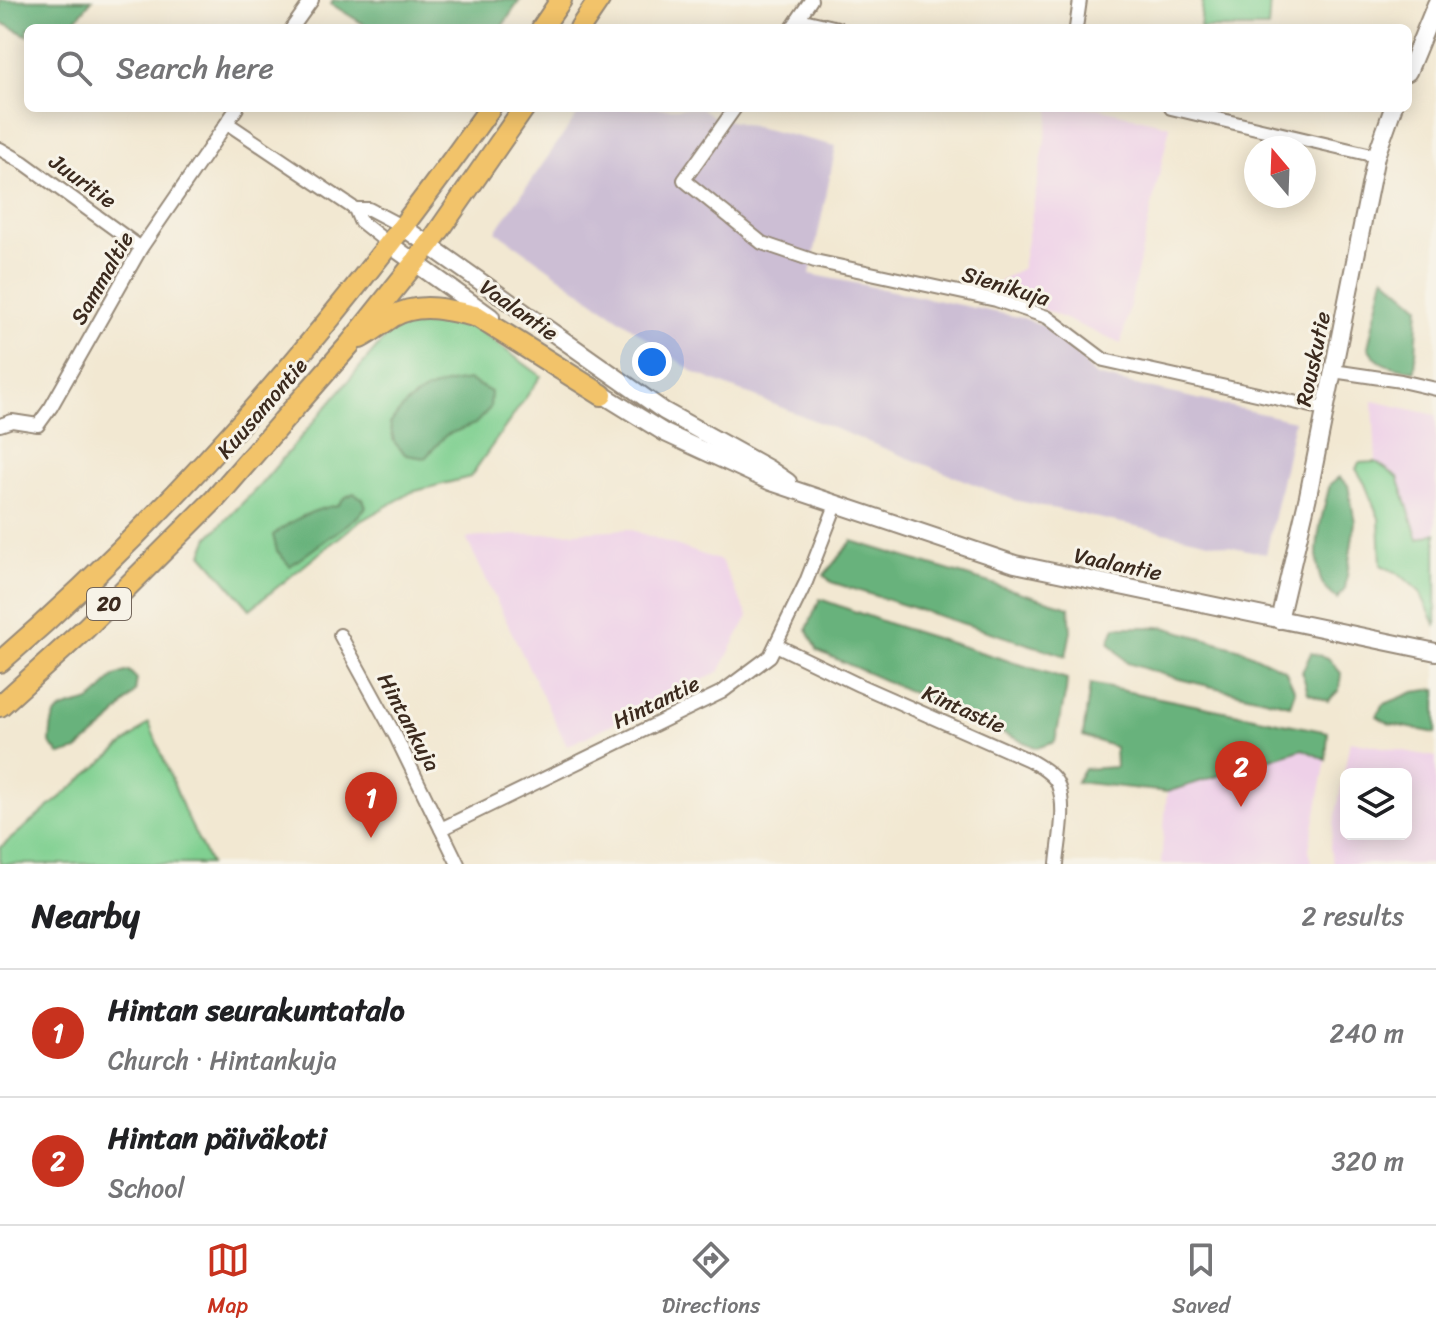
<!DOCTYPE html>
<html lang="en">
<head>
<meta charset="utf-8">
<style>
  body { margin:0; font-family:Sriracha,sans-serif; background:#f2f2f2; color:#202124 }
  .controls { position:absolute; right:24px; bottom:24px; display:grid; overflow:hidden; border-radius:12px; box-shadow:0 4px 20px #0003 }
  .controls button { width:72px; height:72px; display:grid; place-items:center; padding:0; border:0; border-bottom:2px solid #e0e0e0; background:#fff; color:#202124; font:40px sans-serif }
  .compass { position:absolute; left:1244px; top:136px; width:72px; height:72px; border-radius:50%; background:#fff; box-shadow:0 4px 20px #0003; rotate:341deg }
  .you { position:absolute; left:652px; top:362px; width:28px; height:28px; margin:-20px; border:6px solid #fff; border-radius:50%; background:#1a73e8; box-shadow:0 0 0 12px #1a73e833 }
  .badge { display:grid; place-items:center; width:52px; height:52px; border-radius:50%; background:#c8321e; color:#fff; font-size:26px; font-weight:700 }
  .pin { position:absolute; translate:-50% -66px; filter:drop-shadow(0 2px 4px #0008) }
  .pin::after { content:''; position:absolute; top:42px; width:28px; height:24px; background:inherit; clip-path:polygon(0 0,100% 0,50% 100%) }
  .list { margin:0; padding:0; list-style:none }
  h2 { display:flex; justify-content:space-between; align-items:center; height:104px; margin:0; padding:0 32px; font-size:34px }
  h2 small { font-size:26px; font-weight:400; color:#757577 }
  .list li { display:grid; grid-template-columns:52px 1fr auto; gap:24px; align-items:center; box-sizing:border-box; height:128px; padding:0 32px; border-top:2px solid #e0e0e0 }
  .list b { display:block; font-size:30px; white-space:nowrap }
  .list p { margin:0; font-size:26px; white-space:nowrap; color:#757577 }
  .list em { font-size:26px; font-style:normal; color:#757577 }
  .icon { flex:none; width:44px; height:44px; fill:none; stroke:currentColor; stroke-width:2; stroke-linecap:round; stroke-linejoin:round }
  .map { position:relative; flex:none; width:1436px; height:864px; overflow:hidden }
  .search { position:absolute; background:#fff; box-shadow:0 4px 20px #0003; left:24px; right:24px; top:24px; height:88px; display:flex; align-items:center; gap:20px; box-sizing:border-box; padding:0 28px; border-radius:12px; color:#757577; font-size:30px }
  .sheet { height:360px; background:#fff }
  nav { display:flex; justify-content:space-around; align-items:center; box-sizing:border-box; height:112px; border-top:2px solid #e0e0e0; background:#fff; font-size:22px; color:#757577 }
  nav a { display:grid; justify-items:center; gap:4px }
  nav .on { color:#c8321e }
  .map>svg:first-child { display:block }
  .built { fill:#eed0e8; fill-rule:evenodd }
  .industrial { fill:#ccbed4 }
  .green { fill:#80d091; stroke:#5e7d58; stroke-width:2 }
  .forest { fill:#68b27b; stroke:#526e4c; stroke-width:2 }
  .lines { fill:none; stroke-linecap:round; stroke-linejoin:round }
  .minor-casing { stroke:#968978; stroke-width:16 }
  .tertiary-casing { stroke:#968978; stroke-width:20 }
  .trunk-casing { stroke:#968978; stroke-width:24 }
  .minor { stroke:#fff; stroke-width:12 }
  .tertiary { stroke:#fff; stroke-width:16 }
  .trunk { stroke:#f2c36a; stroke-width:20 }
  .labels { text-anchor:middle; dominant-baseline:central; stroke-width:6; stroke-linejoin:round; paint-order:stroke }
  .shield { fill:#f7f3e8; stroke:#73665b; stroke-width:2 }
  .shield-label { font-size:20px; font-weight:bold; fill:#3b2a1e }
  .street-label { font-size:22px; fill:#3b2a1e; stroke:#f7f3e8 }
</style>
</head>
<body>
<div class="map">
<svg width="1436" height="864" viewBox="0 0 1436 864">
  <rect width="100%" height="100%" fill="#f7f3e8"/>
  <filter id="ink" filterUnits="userSpaceOnUse"><feTurbulence type="fractalNoise" baseFrequency=".0125" numOctaves="2"/><feDisplacementMap in="SourceGraphic" scale="16" xChannelSelector="R" yChannelSelector="G"/><feConvolveMatrix kernelMatrix="1 2 1 2 8 2 1 2 1" color-interpolation-filters="sRGB"/></filter>
  <filter id="wash" filterUnits="userSpaceOnUse"><feTurbulence type="fractalNoise" baseFrequency=".006" numOctaves="4" result="noise"/><feDisplacementMap in="SourceGraphic" scale="32" xChannelSelector="R" yChannelSelector="G"/><feGaussianBlur stdDeviation="1.8" result="paint"/><feColorMatrix in="noise" values="0 0 0 0 0 0 0 0 0 0 0 0 0 0 0 0 0 1.4 0 .05"/><feComposite in="paint" operator="in"/></filter>
  <g filter="url(#wash)">
    <rect width="100%" height="100%" fill="#f2e8d2"/>
    <g class="built">
      <path d="M1051,108h47l72,18 -49,218 -129,-58 30,-18z"/>
      <path d="M1373,401l63,14v118l-18,6 -20,-62 -22,-15z"/>
      <path d="M629,529l92,32 27,55 -29,56 -152,74 -101,-208z"/>
      <path d="M1350,741l86,16v107h-103l-3,-18zM1346,774h60v60h-60z"/>
      <path d="M1303,749l23,11 -17,89 3,15h-151l6,-72z"/>
    </g>
    <path class="industrial" d="M582,108h119l13,9 122,29 -26,128 213,44 21,8 20,14 32,36 198,45 -28,133 -252,-54 -319,-127 -199,-142z"/>
    <g class="green">
      <path d="M1203,0h67l-2,28h-68z"/>
      <path d="M439,315l30,8 72,53 -71,101 -58,15 -55,31 -107,86 -48,-55 7,-17 52,-53 133,-157 27,-10z"/>
      <path d="M1376,462l22,15 20,62 18,-6v93l-16,-34 -19,-17 -20,-10 -2,-47 -14,-34 -9,-15 3,-6z"/>
      <path d="M149,723l38,94 23,47h-210v-16z"/>
    </g>
    <g class="forest">
      <path d="M0,0h92l-23,28h-41v8l-28,-14z"/>
      <path d="M333,0h187l-19,28h-131l-39,-24z"/>
      <path d="M1384,276l35,30 -4,65c-22,-5 -36,-3 -47,-24z"/>
      <path d="M469,380l22,12 -1,16 -15,16 -29,11 -21,23 -19,-3 -12,-13 -4,-18c20,-31 43,-40 79,-44z"/>
      <path d="M1339,477l9,8 7,37 -10,67 -8,10c-4,-4 -11,-9 -14,-14 -14,-28 0,-73 7,-101z"/>
      <path d="M354,493l9,6 3,8 -9,10 -67,49 -13,-15 -4,-16c20,-16 41,-26 65,-30l6,-7z"/>
      <path d="M852,541l217,66 2,24 -5,25 -235,-74 -7,-7z"/>
      <path d="M820,599l70,25 177,55 -1,12 -11,51 -18,6 -219,-97 -11,-22z"/>
      <path d="M1115,627h49l77,22 44,21 10,21 -5,14 -115,-27 -48,-15 -18,-21z"/>
      <path d="M1311,653l17,5 13,15 -2,17 -11,11 -20,-8 -6,-21z"/>
      <path d="M129,671l8,8 -2,13 -26,31 -32,27 -17,5 -10,-12c1,-10 0,-23 8,-31 10,-9 27,-6 36,-14 17,-13 9,-20 35,-27z"/>
      <path d="M1090,684l238,48 -2,28 -23,-11 -136,43 -91,-10 8,-13 32,-2 -1,-20 -32,-11z"/>
      <path d="M1436,689v44l-46,-9 -13,-8 5,-11 32,-13z"/>
    </g>
  </g>
  <g filter="url(#ink)">
    <g class="lines">
      <defs>
        <g id="minor">
          <path d="M799,19l39,9"/>
          <path d="M292,28l20,-28"/>
          <path d="M792,28l19,-28"/>
          <path d="M1076,28l4,-28"/>
          <path d="M735,108l-51,72 78,63 53,18 181,39 51,17 57,43 221,49"/>
          <path d="M1171,108l205,48"/>
          <path d="M227,123l128,86 5,12 29,23"/>
          <path d="M0,149l24,14 117,85"/>
          <path d="M355,209h14l34,18"/>
          <path d="M1333,371l68,10 35,8"/>
          <path d="M0,425l12,-4 26,4 13,-18 90,-159 96,-140"/>
          <path d="M340,635l56,102 62,127"/>
          <path d="M776,645l83,40 170,75c10,6 25,14 29,25 9,23 1,55 -1,79"/>
          <path d="M441,829l281,-137 48,-36 36,-74 30,-77"/>
        </g>
        <g id="tertiary">
          <path d="M1408,72l28,-68"/>
          <path d="M403,227l261,184 105,58 19,13"/>
          <path d="M389,244l102,73"/>
          <path d="M592,388l73,45 106,49 244,82 421,88"/>
          <path d="M1279,620l29,-124 68,-340 17,-48"/>
        </g>
        <g id="trunk">
          <path d="M542,28l19,-28"/>
          <path d="M580,28l19,-28"/>
          <path d="M360,338c12,-6 21,-14 32,-21 27,-16 58,-7 86,0l124,78"/>
          <path d="M0,662c187,-162 347,-353 490,-554"/>
          <path d="M0,706l86,-78 129,-129 135,-155 79,-99 95,-137"/>
        </g>
      </defs>
      <use href="#minor" class="minor-casing"/>
      <use href="#tertiary" class="tertiary-casing"/>
      <use href="#trunk" class="trunk-casing"/>
      <use href="#minor" class="minor"/>
      <use href="#tertiary" class="tertiary"/>
      <use href="#trunk" class="trunk"/>
    </g>
  </g>
  <g class="labels">
    <rect class="shield" x="87" y="588" width="44" height="32" rx="6"/>
    <g class="shield-label">
      <text x="109" y="604">20</text>
    </g>
    <g class="street-label">
      <text transform="translate(83 181) rotate(36)">Juuritie</text>
      <text transform="translate(102 278) rotate(-60)">Sammaltie</text>
      <text transform="translate(1006 286) rotate(17)">Sienikuja</text>
      <text transform="translate(519 310) rotate(35)">Vaalantie</text>
      <text transform="translate(1313 359) rotate(-78)">Rouskutie</text>
      <text transform="translate(262 408) rotate(-49)">Kuusamontie</text>
      <text transform="translate(1118 564) rotate(12)">Vaalantie</text>
      <text transform="translate(656 702) rotate(-26)">Hintantie</text>
      <text transform="translate(964 709) rotate(24)">Kintastie</text>
      <text transform="translate(409 722) rotate(62)">Hintankuja</text>
    </g>
  </g>
</svg>
<div class="controls">
<button><svg class="icon" aria-label="layers" viewBox="0 0 24 24"><path d="M12 4l9 5-9 5-9-5zM3 14l9 5 9-5"/></svg></button>
</div>
<svg class="compass" viewBox="-18 -18 36 36"><path d="M0-13l5 13h-10z" fill="#e53935"/><path d="M0 13l5-13h-10z" fill="#757577"/></svg>
<div class="you"></div>
<div class="pin badge" style="left:371px;top:838px">1</div>
<div class="pin badge" style="left:1241px;top:807px">2</div>
<div class="search"><svg class="icon" aria-label="search" viewBox="0 0 24 24"><circle cx="10" cy="10" r="6"/><path d="M15 15l6 6"/></svg>Search here</div>
</div>
<section class="sheet">
<h2>Nearby<small>2 results</small></h2>
<ul class="list">
<li><span class="badge">1</span><div><b>Hintan seurakuntatalo</b><p>Church · Hintankuja</p></div><em>240 m</em></li>
<li><span class="badge">2</span><div><b>Hintan päiväkoti</b><p>School</p></div><em>320 m</em></li>
</ul>
</section>
<nav>
<a class="on"><svg class="icon" aria-label="map" viewBox="0 0 24 24"><path d="M3 6l6-2 6 2 6-2v14l-6 2-6-2-6 2zM9 4v14M15 6v14"/></svg>Map</a>
<a><svg class="icon" aria-label="directions" viewBox="0 0 24 24"><path d="M12 3l9 9-9 9-9-9zM9 14v-3h6M13 9l2 2-2 2"/></svg>Directions</a>
<a><svg class="icon" aria-label="saved" viewBox="0 0 24 24"><path d="M7 4h10v16l-5-4-5 4z"/></svg>Saved</a>
</nav>
</body>
</html>
